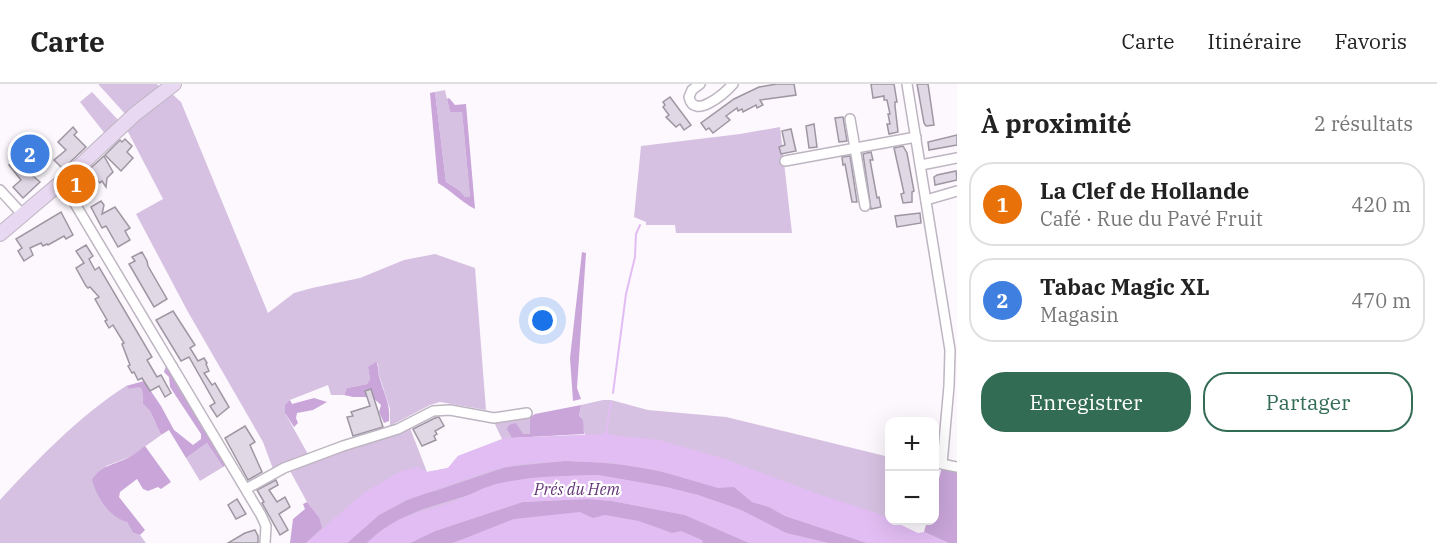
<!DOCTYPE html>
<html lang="fr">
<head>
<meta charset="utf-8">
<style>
  body { margin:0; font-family:"IBM Plex Serif",serif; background:#f6f6f6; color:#222 }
  .controls { position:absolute; right:18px; bottom:18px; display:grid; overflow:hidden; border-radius:12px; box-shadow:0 6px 24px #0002 }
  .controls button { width:54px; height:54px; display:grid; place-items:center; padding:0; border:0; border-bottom:2px solid #e0e0e0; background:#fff; color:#222; font:30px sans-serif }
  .you { position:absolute; left:543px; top:237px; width:21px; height:21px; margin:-15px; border:4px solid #fff; border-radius:50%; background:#1a73e8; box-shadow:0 0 0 9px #1a73e833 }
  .badge { display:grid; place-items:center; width:39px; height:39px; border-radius:50%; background:#326c55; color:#fff; font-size:20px; font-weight:700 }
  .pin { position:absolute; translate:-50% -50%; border:3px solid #fff; box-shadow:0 2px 6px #0006 }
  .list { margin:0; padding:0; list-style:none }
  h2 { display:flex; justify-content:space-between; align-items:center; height:78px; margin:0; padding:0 24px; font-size:26px }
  h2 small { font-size:20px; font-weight:400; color:#767676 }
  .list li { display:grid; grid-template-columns:39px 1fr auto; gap:18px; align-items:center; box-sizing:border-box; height:84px; margin:0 12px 12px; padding:0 12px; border:2px solid #e0e0e0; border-radius:24px }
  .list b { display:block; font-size:22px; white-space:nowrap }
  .list p { margin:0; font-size:20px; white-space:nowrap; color:#767676 }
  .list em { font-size:20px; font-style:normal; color:#767676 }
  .actions { display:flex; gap:12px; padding:18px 24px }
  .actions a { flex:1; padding:14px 0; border:2px solid #326c55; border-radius:24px; text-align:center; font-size:21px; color:#326c55 }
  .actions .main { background:#326c55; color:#fff }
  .map { position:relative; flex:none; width:957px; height:459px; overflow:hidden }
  header { display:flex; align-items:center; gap:36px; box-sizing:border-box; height:84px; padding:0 30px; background:#fff; border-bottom:2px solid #e0e0e0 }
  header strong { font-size:28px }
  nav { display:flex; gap:33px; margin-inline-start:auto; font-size:21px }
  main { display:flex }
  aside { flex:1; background:#fff }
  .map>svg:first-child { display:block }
  .green { fill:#d7c1e2 }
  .forest { fill:#c9a5d9 }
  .water { fill:#e2bdf3 }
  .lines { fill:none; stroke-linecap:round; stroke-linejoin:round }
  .stream { stroke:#e2bdf3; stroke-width:2 }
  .building { fill:#e1d8e5; stroke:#9e96a2; stroke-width:1.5 }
  .street-casing { stroke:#beb5c2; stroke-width:12 }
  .secondary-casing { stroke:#beb5c2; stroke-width:16 }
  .street { stroke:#fff; stroke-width:9 }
  .secondary { stroke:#e9d8f1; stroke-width:14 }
  .labels { text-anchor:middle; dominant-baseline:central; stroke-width:4.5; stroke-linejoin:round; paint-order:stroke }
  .park-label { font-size:16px; font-style:italic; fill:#653878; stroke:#fff }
</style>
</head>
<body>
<header>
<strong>Carte</strong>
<nav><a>Carte</a><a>Itinéraire</a><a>Favoris</a></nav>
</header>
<main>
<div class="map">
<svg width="957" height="459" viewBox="0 0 957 459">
  <rect width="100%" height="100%" fill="#fcf8fd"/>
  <g class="green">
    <path d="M98,0h59l4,5 -34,27z"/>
    <path d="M445,6l5,22 12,-1 8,86h-5l-6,-7 -13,-8 -11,-90z"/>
    <path d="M92,8l28,30 -14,13 -26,-33z"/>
    <path d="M171,9l10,9 87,211 26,-20 18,-5 48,-10 44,-18 31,-6 40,14 11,142 -46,-8 -10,3 -40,21v-17l-11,-34 -1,-11 -10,3 2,12 -3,5 -20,4 -3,7h-13l-3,-10 -38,15 -5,13 24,43 -36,13 -10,-27 -75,-130 -52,-98 27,-15 -36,-69z"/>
    <path d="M780,43l12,106h-116l-1,-8h-29v-3l-12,-5 7,-71 99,-12z"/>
    <path d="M126,302l3,3 10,-3 3,3 1,15 7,7 11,24 -29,21 -26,10 21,56 6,11 7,2 6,8h-146v-43c38,-41 79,-84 126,-114z"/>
    <path d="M603,316h8l37,10 78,7 163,40v63l-15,-8 55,31h-623l13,-26 -12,-15 -18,-33 55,-21 41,-11 25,-9 17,44 21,-4 10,-12 44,-17 -9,-19 37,-6v20h-7l-11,4 73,-3 -6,-19 2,-11z"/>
    <path d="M207,359l16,24 -23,14 -14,-23z"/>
  </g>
  <g class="forest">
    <path d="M435,8l11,90 13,8 6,7h5l-8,-85h-12l-3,-13 2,-1 6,7 11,-1 9,105c-14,-7 -23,-18 -37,-26l-8,-90z"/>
    <path d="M582,168l4,1 -9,135 4,11 -8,2 -3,-43z"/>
    <path d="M376,278c3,5 2,9 3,14 4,16 12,28 10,45l-5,2 -5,-11 2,-7 -9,-8h-19l-9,-2 3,-7 20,-4 3,-5 -2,-12z"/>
    <path d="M166,282l60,99 -3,2 -16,-24 -21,15 -17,-28 -8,5 -11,-24 -7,-7 -1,-15 -3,-2 -10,2 -3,-3 18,-5 17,25 13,24 19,15 8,-6v-5l-31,-47 -1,-10 -5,-5z"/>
    <path d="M314,314l13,4 -14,8 -16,3 -1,5 2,5 -4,4 -9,-14v-8l5,-5 2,4z"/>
    <path d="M581,321l-2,11 4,4 1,14 -72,4 -5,-9 2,-4 7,-2 7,11h7v-17l5,-3z"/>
    <path d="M145,362l26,36 -10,7 -3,-2 -10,4 -5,-2 -6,-10 -17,13 -1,5 26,33 -5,5 -7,-2 -6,-11c-18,-5 -30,-25 -35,-42 9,-16 27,-16 41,-25 4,-3 8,-6 12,-9z"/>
    <path d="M565,377c33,1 65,3 97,11 23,5 47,16 72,15l18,15 17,5 16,9 82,27h-39l-42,-10 -45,-23 -43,-15 -32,-8 -68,-12 -68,3 -46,10 -12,6 -49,15 -23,10 -33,24h-20l32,-28 36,-19 20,-5 71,-24z"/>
    <path d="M942,383l15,5v71h-9l-24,-11 3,-11 7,-1 1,-26z"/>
    <path d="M588,415l24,2 73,14 64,28h-269l-13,-5 -14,5h-43l25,-12 88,-29z"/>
    <path d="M307,418l12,15 3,11 -16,15h-16l3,-24 12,-10 -2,-5z"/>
  </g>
  <g class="water">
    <path d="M606,347l4,4 49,5 66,19 93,35 56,18 44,21 6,-1 24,11h-81l-82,-27 -16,-9 -17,-5 -18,-15 -16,1 -58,-17 -48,-8 -47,-2 -42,3 -27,5 -92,32 -25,14 -32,28h-41l59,-51 36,-21 16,-4 10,5 21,-4 10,-12 48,-18 96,-4z"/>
    <path d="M598,391l68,12 32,8 43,15 45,23 42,10h-79l-64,-28 -73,-14 -24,-2 -66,3 -87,29 -25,12h-43c28,-27 47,-29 82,-40 16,-6 31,-14 47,-19 34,-8 67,-8 102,-9z"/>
    <path d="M580,428l13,6 12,-3 34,6 33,12 9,-2 21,9 1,3h-250l61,-24z"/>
  </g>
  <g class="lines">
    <g class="stream">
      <path d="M613,309l13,-99 9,-37 1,-23 4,-9"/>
      <path d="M606,348l5,-29"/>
    </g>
  </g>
  <g class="building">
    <path d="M777,0h17l2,11 -36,5 3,5 -6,3 -1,-3 -13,7 -1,-3 -4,2 -1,-3 -11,8 4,4 -17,13 -4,-5 -3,2 -5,-7 33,-24 25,-12z"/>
    <path d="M871,0h23l3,18h-2v4l3,26 -9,2 -2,-10h3l-2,-10h2l-3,-14h-3v-4l-11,2z"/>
    <path d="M917,0h11l6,41 -8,1 -2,-3z"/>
    <path d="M670,13l21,28 -7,5 -4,-6 -4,3 -10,-10 3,-2 -6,-8 2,-2 -2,-3z"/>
    <path d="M843,33l4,24 -8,1 -4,-24z"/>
    <path d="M814,40l3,23 -8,1 -3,-22z"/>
    <path d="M73,43l4,5 -3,3 12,12 -23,22 -9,-9 12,-10 -8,-8z"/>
    <path d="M791,45l5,22 -15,3 -2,-7 6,-2 -3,-14z"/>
    <path d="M957,51v10l-28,5 -1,-8z"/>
    <path d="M125,55l7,7 -5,6 6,6 -12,13 -16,-16 15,-15 2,2z"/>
    <path d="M26,57l15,17 -14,13 13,11 -17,16 -10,-11 8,-7 -12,-15 16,-15 -4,-4z"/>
    <path d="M903,62l4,7 7,38 -2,1v10l-9,1 -2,-9 3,-1 -10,-45z"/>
    <path d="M871,68l2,8h-3l7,38 2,-1 2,10 -10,2 -8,-55z"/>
    <path d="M104,72l9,16 -6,6 -1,9 -4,-6 -2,2 -4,-4 -5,5 -2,-2 -11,11 -5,-9z"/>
    <path d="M850,72l7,46h-5l-7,-38 -2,1 -1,-8z"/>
    <path d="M956,87l1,9 -22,5 -1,-8 3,-2z"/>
    <path d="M101,117l3,4 -2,9 13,-7 15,21 -5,3 5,9 -12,7 -12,-21 -4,2 -11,-21z"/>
    <path d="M61,128l12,23 -7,4 -2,-3 -16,9 -1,-1 -4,2 -2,-3 -11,5 3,7 -9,6 -6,-10 4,-3 -6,-9z"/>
    <path d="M920,129l1,10 -24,4 -2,-11z"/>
    <path d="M86,161l7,11 -4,3 6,11 4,-3 53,90 -5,3 10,17 4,-2 10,18 -6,4 -6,-11 -9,5 -8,-13 -4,2 -4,-8 -2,1 -4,-7 2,-1 -8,-21 2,-1 -11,-18 -4,3 -4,-7 2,-1 -12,-21 4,-2 -9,-10 -2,1 -2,-2 -10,-18 8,-5 -8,-12z"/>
    <path d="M142,168l5,9 1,5 19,33 -13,8 -25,-43 6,-3 -3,-4z"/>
    <path d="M173,227l22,34 -5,3 8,13 6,-3 3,5 -1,1 3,7 -5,2 8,12 3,-2 14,24 -12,10 -7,-11 5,-3 -26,-46 -8,4 -25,-41z"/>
    <path d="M371,305l12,38 -30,9 -6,-19 6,-1 -2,-4 19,-6 -5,-15z"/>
    <path d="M439,333l5,9 -9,5 2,3 -3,2 2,4 -14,6 -9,-17 22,-11z"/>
    <path d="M245,342l10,16 -5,3 12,27 -14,8 -23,-42z"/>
    <path d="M276,396l2,5 -9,5 8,12 8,-5 5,10 -11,7 9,16 -8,5 -18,-32 2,-1 -7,-12z"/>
    <path d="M237,415l9,15 -10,5 -8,-14z"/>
    <path d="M255,446l3,6v7h-30l17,-10z"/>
  </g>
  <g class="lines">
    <defs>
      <g id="street">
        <path d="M700,0l-8,6 -3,7c5,23 35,-3 44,-13"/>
        <path d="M907,0l43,266 -1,36 -7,78 15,3"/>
        <path d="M850,35l15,87"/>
        <path d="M785,77l131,-24"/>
        <path d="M921,81l36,-7"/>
        <path d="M62,98l199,333 5,11 -1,17"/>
        <path d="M0,106l23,25"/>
        <path d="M926,116l31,-9"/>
        <path d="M246,405l38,-21 59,-22 55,-17 35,-18 17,-1 44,8 33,-5"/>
      </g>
      <path id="secondary" d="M0,150l72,-61 63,-59 39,-30"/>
    </defs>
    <use href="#street" class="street-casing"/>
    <use href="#secondary" class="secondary-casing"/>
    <use href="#street" class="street"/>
    <use href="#secondary" class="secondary"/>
  </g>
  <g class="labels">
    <g class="park-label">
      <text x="577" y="405">Prés du Hem</text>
    </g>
  </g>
</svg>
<div class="controls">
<button>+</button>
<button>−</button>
</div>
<div class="you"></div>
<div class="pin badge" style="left:76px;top:100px;background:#e8710a">1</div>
<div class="pin badge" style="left:30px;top:70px;background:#3f7fe0">2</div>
</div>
<aside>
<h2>À proximité<small>2 résultats</small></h2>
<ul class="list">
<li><span class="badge" style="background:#e8710a">1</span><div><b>La Clef de Hollande</b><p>Café · Rue du Pavé Fruit</p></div><em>420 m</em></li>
<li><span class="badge" style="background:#3f7fe0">2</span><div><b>Tabac Magic XL</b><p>Magasin</p></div><em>470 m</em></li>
</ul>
<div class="actions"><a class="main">Enregistrer</a><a>Partager</a></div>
</aside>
</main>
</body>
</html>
